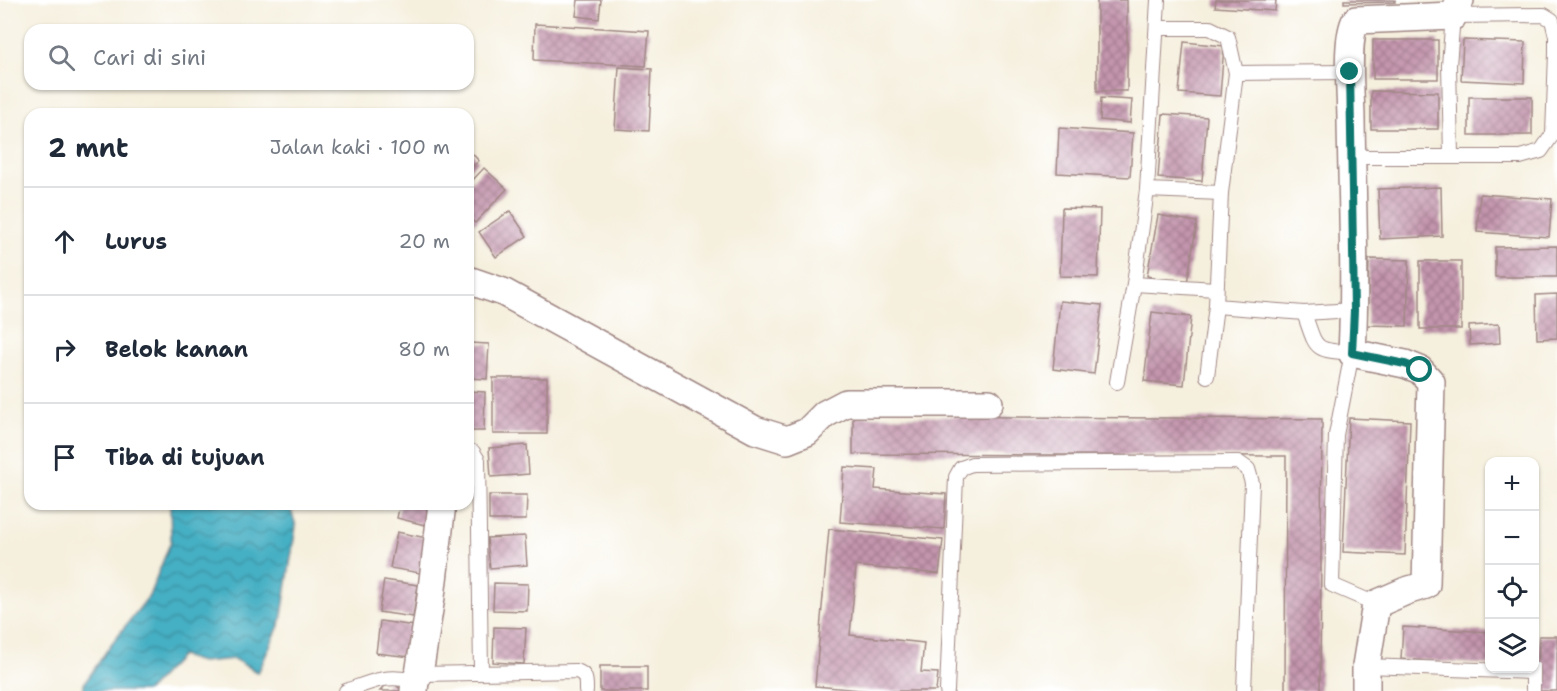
<!DOCTYPE html>
<html lang="id">
<head>
<meta charset="utf-8">
<style>
  body { margin:0; font-family:"Shantell Sans",sans-serif; background:#f6f6f7; color:#1f2937 }
  .controls { position:absolute; right:18px; bottom:18px; display:grid; overflow:hidden; border-radius:12px; box-shadow:0 2px 4px #0004 }
  .controls button { width:54px; height:54px; display:grid; place-items:center; padding:0; border:0; border-bottom:2px solid #e0e1e3; background:#fff; color:#1f2937; font:30px sans-serif }
  .stop { position:absolute; width:18px; height:18px; margin:-14px; border:4px solid #0f766e; border-radius:50%; background:#fff }
  .stop.end { background:#0f766e; border-color:#fff; box-shadow:0 2px 6px #0008 }
  .list { margin:0; padding:0; list-style:none }
  h2 { display:flex; justify-content:space-between; align-items:center; height:78px; margin:0; padding:0 24px; font-size:26px }
  h2 small { font-size:20px; font-weight:400; color:#747a83 }
  .list li { display:grid; grid-template-columns:39px 1fr auto; gap:18px; align-items:center; box-sizing:border-box; height:108px; padding:0 24px; border-top:2px solid #e0e1e3 }
  .list b { display:block; font-size:22px; white-space:nowrap }
  .list em { font-size:20px; font-style:normal; color:#747a83 }
  .icon { flex:none; width:33px; height:33px; fill:none; stroke:currentColor; stroke-width:2; stroke-linecap:round; stroke-linejoin:round }
  .map { position:relative; flex:none; width:1557px; height:691px; overflow:hidden }
  .search { position:absolute; background:#fff; box-shadow:0 2px 4px #0004; left:24px; top:24px; width:450px; height:66px; display:flex; align-items:center; gap:15px; box-sizing:border-box; padding:0 21px; border-radius:18px; color:#747a83; font-size:22px }
  .panel { position:absolute; background:#fff; box-shadow:0 2px 4px #0004; left:24px; top:108px; width:450px; height:402px; border-radius:18px }
  .map>svg:first-child { display:block }
  .water { fill:url(#water-waves); stroke:#486777; stroke-width:1.5 }
  .building { fill:url(#building-cross-hatch) }
  .lines { fill:none; stroke-linecap:round; stroke-linejoin:round }
  .service-casing { stroke:#a08784; stroke-width:16 }
  .minor-casing { stroke:#a08784; stroke-width:30 }
  .service { stroke:#fff; stroke-width:14 }
  .minor { stroke:#fff; stroke-width:27 }
  .route { stroke:#0f766e; stroke-width:8 }
</style>
</head>
<body>
<div class="map">
<svg width="1557" height="691" viewBox="0 0 1557 691">
  <defs>
    <pattern id="water-waves" width="16" height="10" patternUnits="userSpaceOnUse" patternTransform="scale(1.5)"><rect width="16" height="10" fill="#45afc3"/><path d="M0 5q4-4 8 0t8 0" fill="none" stroke="#3c8e9f"/></pattern>
    <pattern id="building-cross-hatch" width="8" height="8" patternUnits="userSpaceOnUse" patternTransform="scale(1.5)"><rect width="8" height="8" fill="#c496ae"/><path d="M0 0l8 8M0 8l8-8" fill="none" stroke="#a17a8e"/></pattern>
  </defs>
  <rect width="100%" height="100%" fill="#fff"/>
  <filter id="ink" filterUnits="userSpaceOnUse"><feTurbulence type="fractalNoise" baseFrequency=".0167" numOctaves="2"/><feDisplacementMap in="SourceGraphic" scale="12" xChannelSelector="R" yChannelSelector="G"/><feConvolveMatrix kernelMatrix="1 2 1 2 8 2 1 2 1" color-interpolation-filters="sRGB"/></filter>
  <filter id="wash" filterUnits="userSpaceOnUse"><feTurbulence type="fractalNoise" baseFrequency=".008" numOctaves="4" result="noise"/><feDisplacementMap in="SourceGraphic" scale="24" xChannelSelector="R" yChannelSelector="G"/><feGaussianBlur stdDeviation="1.35" result="paint"/><feColorMatrix in="noise" values="0 0 0 0 0 0 0 0 0 0 0 0 0 0 0 0 0 1.4 0 .05"/><feComposite in="paint" operator="in"/></filter>
  <g filter="url(#wash)">
    <rect width="100%" height="100%" fill="#f5efdd"/>
    <path class="water" d="M170,504h119l7,22 -15,95 -23,52 -24,-14 -33,3 -20,-6 -34,35h-63v-7l28,-41 37,-47 22,-55z"/>
    <g id="blocks">
      <g class="building">
        <path d="M578,0h23l-2,19 -23,-3z"/>
        <rect x="1097" y="0" width="30" height="91"/>
        <path d="M1216,0h60l-1,11 -60,-4z"/>
        <path d="M1344,0h51v2l-51,1z"/>
        <path d="M535,24l114,7 -3,35 -112,-6z"/>
        <rect x="1373" y="40" width="65" height="39"/>
        <path d="M1463,40l62,2 -1,41 -63,-3z"/>
        <path d="M1184,42l40,4 -4,50 -41,-3z"/>
        <path d="M619,67l33,2 -3,62 -34,-2z"/>
        <path d="M1371,91l67,1v37h-67z"/>
        <rect x="1469" y="97" width="63" height="38"/>
        <path d="M1101,98l31,2 -2,23 -30,-3z"/>
        <path d="M1163,114l44,3 -5,64 -44,-3z"/>
        <path d="M1059,128l74,5 -3,44 -73,-4z"/>
        <path d="M468,149l11,12 -11,9z"/>
        <path d="M484,168l23,21 -32,34 -7,-6v-32z"/>
        <path d="M1441,187l1,49 -62,3 -2,-50z"/>
        <path d="M1480,194l72,5 -3,38 -72,-5z"/>
        <path d="M1062,208l38,1 -2,68 -38,-1z"/>
        <path d="M510,211l17,25 -31,21 -17,-25z"/>
        <path d="M1158,215l39,7 -10,61 -40,-7z"/>
        <path d="M1557,246v31h-62v-30z"/>
        <path d="M1369,259l40,1 -2,66 -40,-1z"/>
        <rect x="1420" y="261" width="41" height="68"/>
        <path d="M1557,294v44l-20,1 -1,-44z"/>
        <path d="M1060,301l42,4 -8,69 -41,-5z"/>
        <path d="M1152,312l39,5 -7,68 -40,-4z"/>
        <path d="M1499,324l1,19 -30,2 -1,-19z"/>
        <path d="M468,343l21,1 -2,35 -19,-1z"/>
        <rect x="493" y="378" width="54" height="56"/>
        <path d="M468,391l17,1 -1,39h-16z"/>
        <path d="M853,416l469,3 -2,272h-35l1,-235 -433,-2z"/>
        <path d="M1349,418l61,3 -5,134 -62,-3z"/>
        <path d="M527,445l2,29 -38,3 -2,-29z"/>
        <path d="M844,467l33,2 -2,20 71,5 -2,35 -104,-7z"/>
        <path d="M489,495h38l-1,25h-37z"/>
        <path d="M400,504h30l-5,21 -28,-7z"/>
        <path d="M829,529l114,11 -4,34 -83,-8 -6,69 74,8 -3,29 17,1 -2,18h-64l-57,-5z"/>
        <path d="M397,532l30,6 -7,35 -30,-5z"/>
        <path d="M525,536l2,29 -37,3 -3,-30z"/>
        <path d="M384,580l34,5 -5,32 -34,-5z"/>
        <path d="M494,583l34,1 -1,27 -34,-1z"/>
        <path d="M380,621l35,5 -4,31 -35,-4z"/>
        <path d="M494,627l32,1 -2,36 -31,-2z"/>
        <path d="M1403,627l87,5v33l-89,-6z"/>
        <path d="M1539,636h18v55h-19z"/>
        <rect x="600" y="666" width="47" height="25"/>
        <path d="M391,680l11,11h-22z"/>
      </g>
    </g>
  </g>
  <g filter="url(#ink)">
    <use href="#blocks" fill-opacity="0" stroke="#a08784" stroke-width="1.5"/>
    <g class="lines">
      <defs>
        <g id="service">
          <path d="M1157,28h53l18,9 8,36 -15,120 -5,113 -9,70"/>
          <path d="M1236,73l114,-1"/>
          <path d="M1352,157h168l21,-6 12,-17 3,-81v-17l-4,-16 -8,-5 -91,1 -4,49 2,91"/>
          <path d="M1147,190l74,3"/>
          <path d="M1134,284l82,5"/>
          <path d="M1216,306l88,7 50,-3"/>
          <path d="M1304,313c13,36 8,37 48,40l-16,82 -4,150 44,19"/>
          <path d="M1117,382l17,-98 13,-94 11,-190"/>
          <path d="M468,454l5,-2 5,8 3,211"/>
          <path d="M1366,666l167,6"/>
          <path d="M1533,668v23"/>
          <path d="M419,674l157,-3c11,3 10,10 10,20"/>
          <path d="M346,691c27,-10 41,-17 69,-10"/>
          <path d="M947,691l9,-214 5,-9 11,-4 266,-2 10,7 4,14 -8,208"/>
        </g>
        <g id="minor">
          <path d="M468,280l35,12 252,138 32,10 20,-8 18,-18 21,-11h143"/>
          <path d="M414,691l1,-10 4,-7 12,-77 11,-93"/>
          <path d="M1366,691v-25l10,-62 30,-13 20,-6 5,-203 -11,-12 -15,-6 -53,-11c4,-78 0,-156 -1,-233 0,-24 -6,-81 5,-100l97,-4 7,-16"/>
        </g>
      </defs>
      <use href="#service" class="service-casing"/>
      <use href="#minor" class="minor-casing"/>
      <use href="#service" class="service"/>
      <use href="#minor" class="minor"/>
    </g>
  </g>
  <g class="lines" filter="url(#ink)">
    <path class="route" d="M1350,72l4,238 -2,43 53,11 15,6"/>
  </g>
</svg>
<div class="controls">
<button>+</button>
<button>−</button>
<button><svg class="icon" aria-label="locate" viewBox="0 0 24 24"><circle cx="12" cy="12" r="6"/><path d="M12 2v4M12 18v4M2 12h4M18 12h4"/></svg></button>
<button><svg class="icon" aria-label="layers" viewBox="0 0 24 24"><path d="M12 4l9 5-9 5-9-5zM3 14l9 5 9-5"/></svg></button>
</div>
<div class="stop" style="left:1420px;top:370px"></div>
<div class="stop end" style="left:1350px;top:72px"></div>
<div class="search"><svg class="icon" aria-label="search" viewBox="0 0 24 24"><circle cx="10" cy="10" r="6"/><path d="M15 15l6 6"/></svg>Cari di sini</div>
<section class="panel">
<h2>2 mnt<small>Jalan kaki · 100 m</small></h2>
<ul class="list">
<li><svg class="icon" aria-label="ahead" viewBox="0 0 24 24"><path d="M12 20V5M6 11l6-6 6 6"/></svg><div><b>Lurus</b></div><em>20 m</em></li>
<li><svg class="icon" aria-label="right" viewBox="0 0 24 24"><path d="M7 20v-9h11M14 6l5 5-5 5"/></svg><div><b>Belok kanan</b></div><em>80 m</em></li>
<li><svg class="icon" aria-label="arrive" viewBox="0 0 24 24"><path d="M6 21V4h12l-3 4 3 4H6"/></svg><div><b>Tiba di tujuan</b></div></li>
</ul>
</section>
</div>
</body>
</html>
